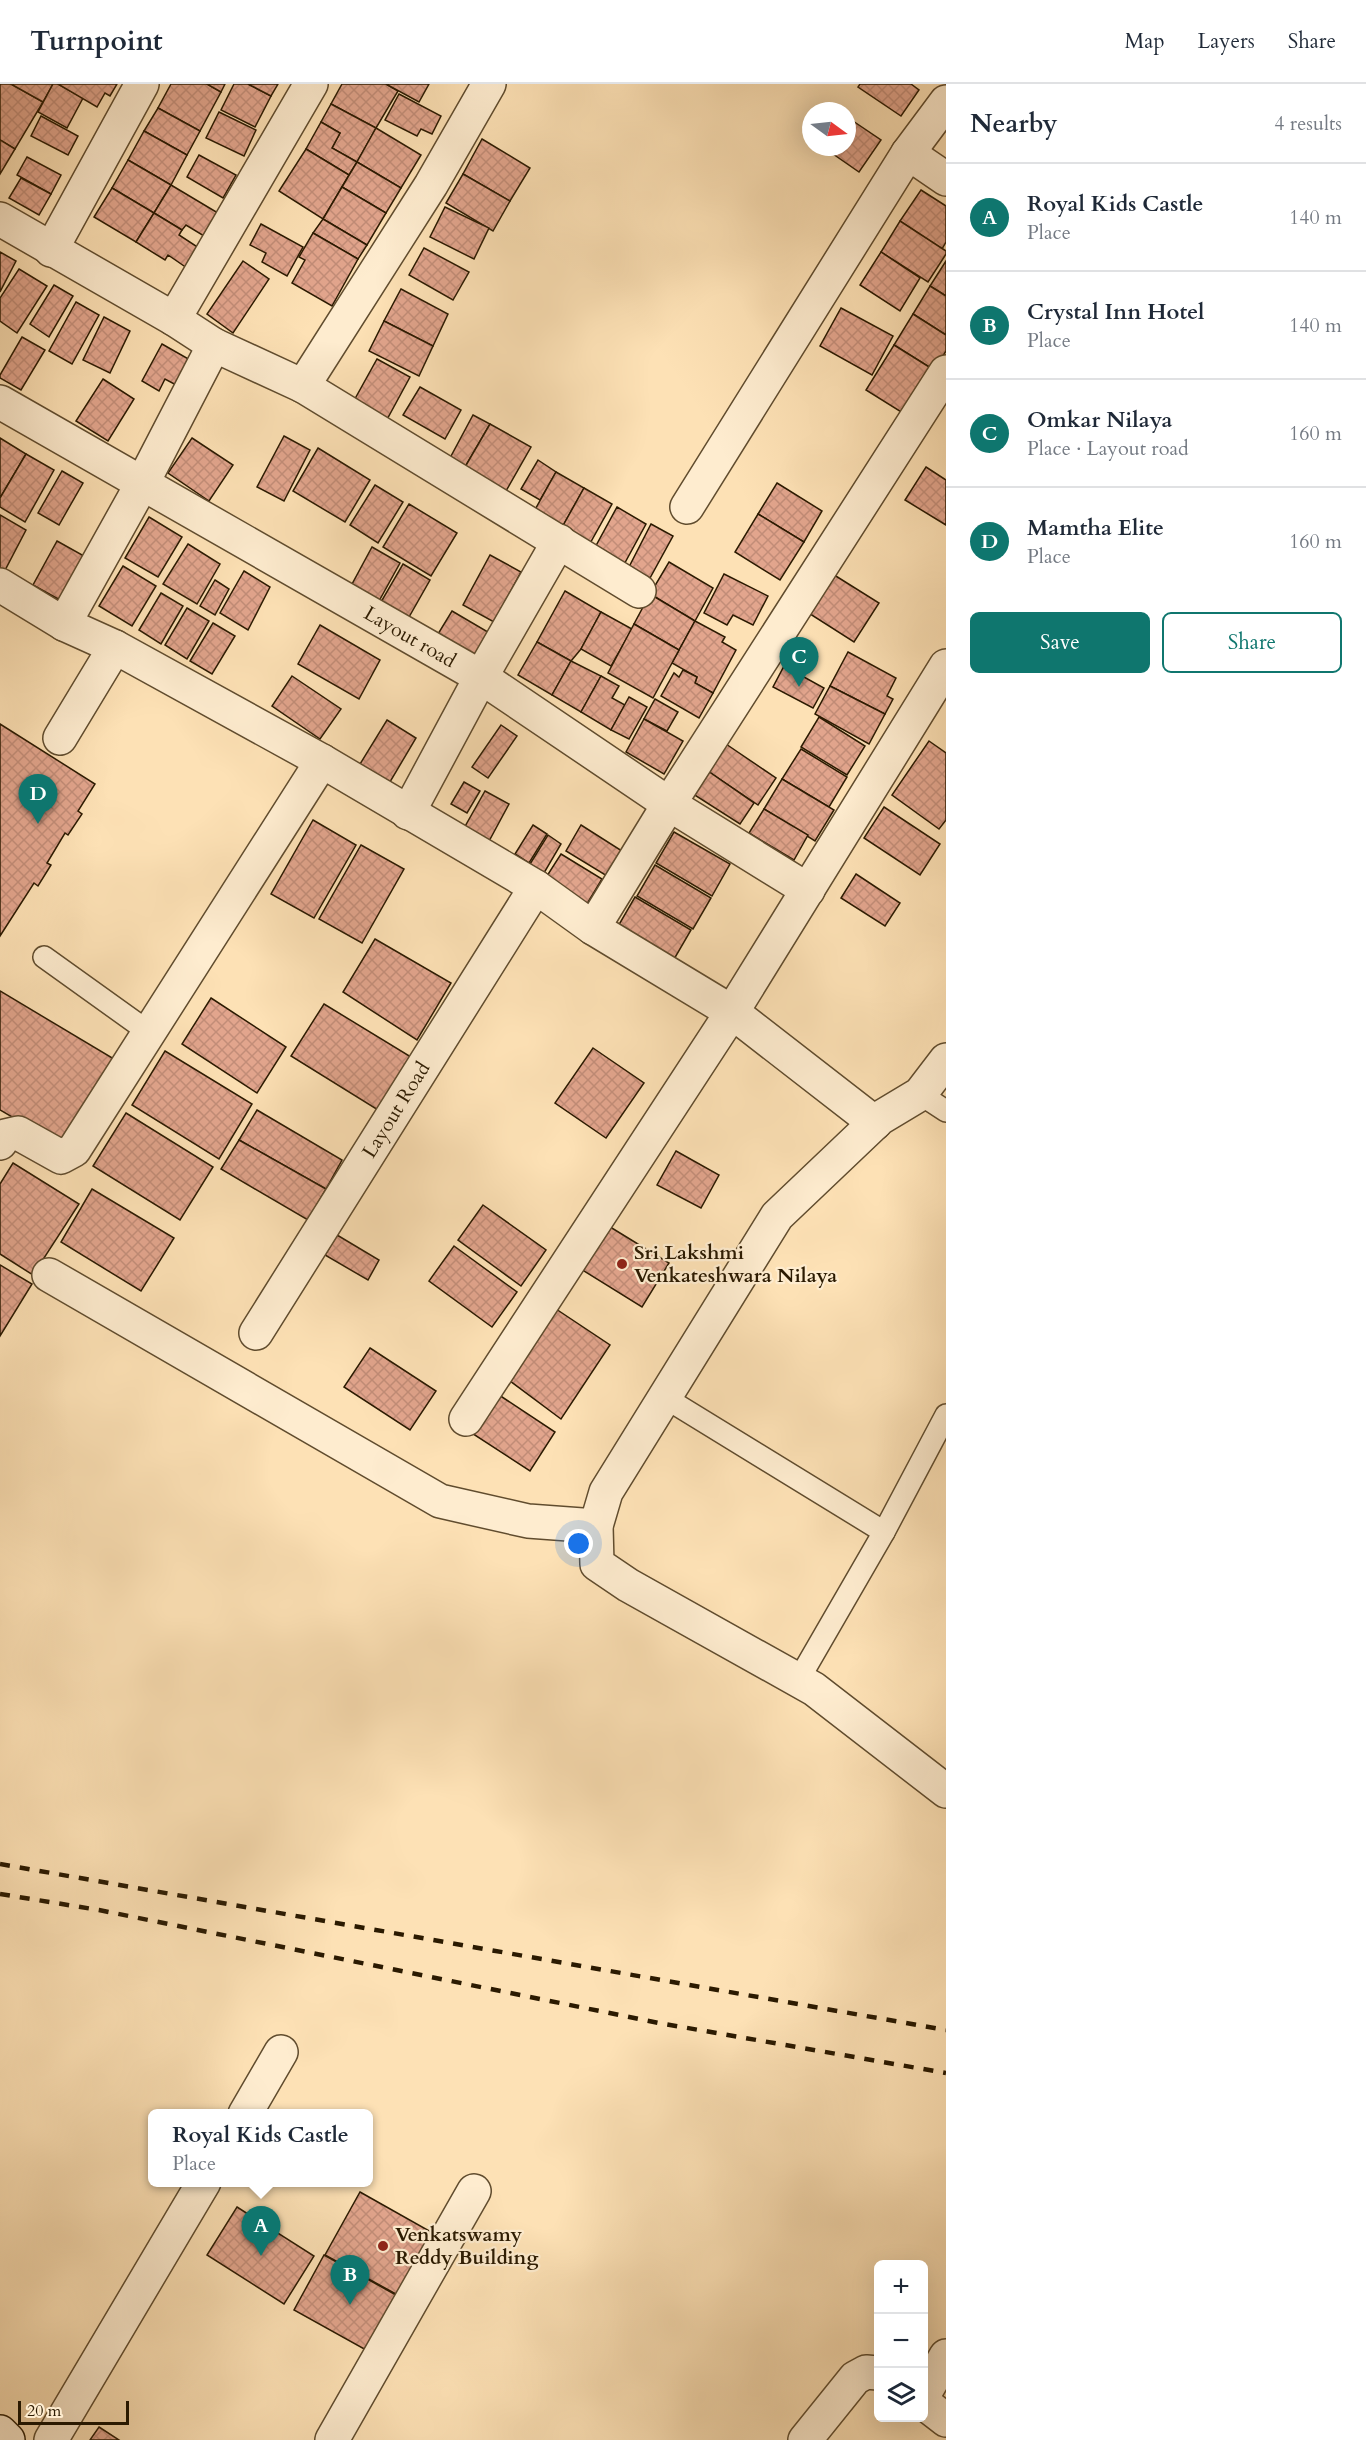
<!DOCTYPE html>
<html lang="en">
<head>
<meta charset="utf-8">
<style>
  body { margin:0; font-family:Cardo,serif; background:#f2f2f3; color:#1f2937 }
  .controls { position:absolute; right:18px; bottom:18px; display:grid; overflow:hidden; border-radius:9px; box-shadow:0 6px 24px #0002 }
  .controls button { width:54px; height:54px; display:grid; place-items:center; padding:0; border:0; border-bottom:2px solid #e0e1e3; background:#fff; color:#1f2937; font:30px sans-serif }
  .compass { position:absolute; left:802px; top:18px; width:54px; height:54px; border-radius:50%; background:#fff; box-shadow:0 6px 24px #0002; rotate:105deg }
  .scale { position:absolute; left:18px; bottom:15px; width:111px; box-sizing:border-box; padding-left:6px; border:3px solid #2b1a01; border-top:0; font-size:16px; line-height:21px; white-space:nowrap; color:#2b1a01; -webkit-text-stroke:4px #feeccf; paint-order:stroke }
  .you { position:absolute; left:579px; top:1460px; width:21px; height:21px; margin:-15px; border:4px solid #fff; border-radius:50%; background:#1a73e8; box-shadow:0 0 0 9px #1a73e833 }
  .badge { display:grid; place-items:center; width:39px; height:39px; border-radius:50%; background:#0f766e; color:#fff; font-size:20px; font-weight:700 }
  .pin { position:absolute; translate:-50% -50px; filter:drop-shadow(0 2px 3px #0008) }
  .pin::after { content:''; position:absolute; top:32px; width:21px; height:18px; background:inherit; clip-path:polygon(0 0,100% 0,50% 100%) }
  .popup { position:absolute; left:148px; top:2025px; width:225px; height:78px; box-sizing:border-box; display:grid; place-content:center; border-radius:9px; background:#fff; filter:drop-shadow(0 2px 4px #0005); font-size:20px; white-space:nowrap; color:#747a83 }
  .popup b { font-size:22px; color:#1f2937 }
  .popup::after { content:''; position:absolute; left:50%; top:100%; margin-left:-12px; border:12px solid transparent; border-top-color:#fff }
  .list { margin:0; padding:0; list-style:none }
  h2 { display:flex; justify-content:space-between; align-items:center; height:78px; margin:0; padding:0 24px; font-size:26px }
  h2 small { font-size:20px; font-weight:400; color:#747a83 }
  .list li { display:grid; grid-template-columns:39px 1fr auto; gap:18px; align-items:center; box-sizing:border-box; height:108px; padding:0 24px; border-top:2px solid #e0e1e3 }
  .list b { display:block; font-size:22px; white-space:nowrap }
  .list p { margin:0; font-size:20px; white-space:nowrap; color:#747a83 }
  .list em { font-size:20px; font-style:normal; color:#747a83 }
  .actions { display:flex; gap:12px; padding:18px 24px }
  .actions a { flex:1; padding:14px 0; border:2px solid #0f766e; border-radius:9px; text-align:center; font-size:21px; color:#0f766e }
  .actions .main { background:#0f766e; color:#fff }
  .icon { flex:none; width:33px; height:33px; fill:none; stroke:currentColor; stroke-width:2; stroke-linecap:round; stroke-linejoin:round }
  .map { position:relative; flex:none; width:946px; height:2356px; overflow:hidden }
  header { display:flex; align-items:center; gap:36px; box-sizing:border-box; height:84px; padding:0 30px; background:#fff; border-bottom:2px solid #e0e1e3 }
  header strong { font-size:28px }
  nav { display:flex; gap:33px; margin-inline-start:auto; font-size:21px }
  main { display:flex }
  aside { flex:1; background:#fff }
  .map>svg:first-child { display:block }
  .building { fill:url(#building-cross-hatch); stroke:#2b1a01; stroke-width:1.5 }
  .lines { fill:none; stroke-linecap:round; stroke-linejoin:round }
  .lane-casing { stroke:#604c2e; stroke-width:24 }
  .street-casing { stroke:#604c2e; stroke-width:36 }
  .secondary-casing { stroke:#2b1a01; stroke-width:36 }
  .lane { stroke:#feeccf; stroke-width:21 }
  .street { stroke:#feeccf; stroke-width:33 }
  .secondary { stroke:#feeccf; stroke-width:33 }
  .rail { stroke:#2b1a01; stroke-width:4.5; stroke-dasharray:10 10; stroke-linecap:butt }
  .poi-dot { fill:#8f2418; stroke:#feeccf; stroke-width:2 }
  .labels { text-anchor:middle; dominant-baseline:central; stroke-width:4.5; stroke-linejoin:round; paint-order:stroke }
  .street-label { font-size:20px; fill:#2b1a01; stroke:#feeccf }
  .poi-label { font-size:20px; font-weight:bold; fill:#2b1a01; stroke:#feeccf; text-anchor:start }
</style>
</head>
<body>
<header>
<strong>Turnpoint</strong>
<nav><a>Map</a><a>Layers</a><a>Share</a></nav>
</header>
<main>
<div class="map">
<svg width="946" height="2356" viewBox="0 0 946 2356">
  <defs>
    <pattern id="building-cross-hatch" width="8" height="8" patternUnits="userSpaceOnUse" patternTransform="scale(1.5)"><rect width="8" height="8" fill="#e2a58d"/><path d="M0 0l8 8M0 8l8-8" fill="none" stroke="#c28d78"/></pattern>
  </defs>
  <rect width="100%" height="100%" fill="#fde1b5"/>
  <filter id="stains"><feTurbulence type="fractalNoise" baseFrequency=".00333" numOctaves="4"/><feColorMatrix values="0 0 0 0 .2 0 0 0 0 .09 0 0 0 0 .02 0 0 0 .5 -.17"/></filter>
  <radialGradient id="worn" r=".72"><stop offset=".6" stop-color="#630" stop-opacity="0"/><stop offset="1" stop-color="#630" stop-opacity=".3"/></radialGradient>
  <g class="building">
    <path d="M0,0h11l32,18 -28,47 -15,-9z"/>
    <path d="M11,0h42l-10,18z"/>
    <path d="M53,0h5l25,14 -16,30 -29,-16z"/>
    <path d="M58,0h59l-7,12 -5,-3 -8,14z"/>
    <path d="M171,0h36l14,8 -21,39 -42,-23z"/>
    <path d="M207,0h18l-4,8z"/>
    <path d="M234,0h14l23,12 -16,31 -34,-17z"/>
    <path d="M248,0h30l-7,12z"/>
    <path d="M342,0h44l12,7 -22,37 -45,-24z"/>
    <path d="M386,0h43l-10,18z"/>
    <path d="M860,0h51l8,6 -18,26 -43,-29z"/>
    <path d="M399,10l42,22 -9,18 -11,-5 -4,7 -32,-16z"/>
    <path d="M331,20l45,24 -19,34 -25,-14 8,-15 -19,-11z"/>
    <path d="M158,24l42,23 -13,24 -43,-24z"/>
    <path d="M219,28l37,18 -12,26 -38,-18z"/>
    <path d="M41,32l37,20 -10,19 -37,-19z"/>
    <path d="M847,33l34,23 -22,32 -36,-25h24z"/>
    <path d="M321,38l19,11 -8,15 25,14 -8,13 -43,-26z"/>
    <path d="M376,44l45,27 -20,33 -44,-26z"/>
    <path d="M144,47l43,24 -16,30 -43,-25z"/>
    <path d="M482,55l48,29 -20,33 -47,-27z"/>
    <path d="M0,56l15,9 -15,25z"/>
    <path d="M306,65l43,26 -26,44 -44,-28z"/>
    <path d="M199,71l37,20 -13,23 -36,-21z"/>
    <path d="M27,73l34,18 -10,19 -34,-19z"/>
    <path d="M128,76l43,25 -17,28 -42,-25z"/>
    <path d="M357,78l44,26 -15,25 -44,-26z"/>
    <path d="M463,90l47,27 -17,30 -47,-28z"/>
    <path d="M21,94l30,16 -12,21 -30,-17z"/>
    <path d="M171,101l47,28 -14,23 -18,-11 -4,5 -28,-17z"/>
    <path d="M342,103l44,26 -19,32 -44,-26z"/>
    <path d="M112,104l42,25 -18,29 -42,-25z"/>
    <path d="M921,106l25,16v36l-4,7 -42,-28z"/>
    <path d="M445,123l44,21 -15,31 -44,-22z"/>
    <path d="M154,129l28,17 -3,5 20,13 -12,20 -19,-13 -3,5 -29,-18z"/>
    <path d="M323,135l44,26 -9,14 -45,-26z"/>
    <path d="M900,137l46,30v3l-18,28 -47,-30z"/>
    <path d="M261,140l42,23 -16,29 -25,-14 4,-9 -16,-8z"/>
    <path d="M313,149l45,26 -26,47 -40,-23 13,-23 -6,-3z"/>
    <path d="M424,164l45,24 -16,28 -44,-25z"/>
    <path d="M0,168l16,9 -16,31z"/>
    <path d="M881,168l39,26 -20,33 -40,-26z"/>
    <path d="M243,177l26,18 -36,54 -26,-19z"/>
    <path d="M946,177v35l-16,-10z"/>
    <path d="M19,185l28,17 -30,47 -17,-12v-23z"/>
    <path d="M54,201l19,11 -24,41 -19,-13z"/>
    <path d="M930,202l16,10v39l-33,-21z"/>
    <path d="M401,205l47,25 -15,32 -49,-25z"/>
    <path d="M76,218l23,13 -27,49 -23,-13z"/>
    <path d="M841,224l52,28 -21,39 -52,-29z"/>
    <path d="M913,230l33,21v16l-12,19 -40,-25z"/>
    <path d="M104,233l26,14 -20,42 -27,-13z"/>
    <path d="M384,237l49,25 -14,30 -50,-25z"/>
    <path d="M22,253l23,13 -24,40 -21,-12v-3z"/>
    <path d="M162,260l30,17 -14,25 -13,-7 -6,12 -17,-10z"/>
    <path d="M894,261l40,25 -28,45 -40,-25z"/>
    <path d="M377,275l33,18 -26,48 -33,-19z"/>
    <path d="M103,295l31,20 -26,42 -32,-20z"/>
    <path d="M420,303l41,23 -16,29 -42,-24z"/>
    <path d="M473,331l17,9 -25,43 -15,-9z"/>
    <path d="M490,340l41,23 -25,44 -41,-24z"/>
    <path d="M284,352l26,14 -26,51 -27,-14z"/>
    <path d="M0,354l26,16 -26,44z"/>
    <path d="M192,354l41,27 -24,36 -41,-28z"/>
    <path d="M318,364l52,32 -25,42 -52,-31z"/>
    <path d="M26,370l28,16 -29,52 -25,-15v-9z"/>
    <path d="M538,376l18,12 -16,28 -19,-11z"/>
    <path d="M926,383l20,13v45l-41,-25z"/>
    <path d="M62,387l21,12 -24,42 -21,-12z"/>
    <path d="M556,388l28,16 -24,43 -28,-16z"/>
    <path d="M777,399l45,28 -18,31 -46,-28z"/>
    <path d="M375,401l28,17 -25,41 -28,-18z"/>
    <path d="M584,404l28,16 -24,43 -28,-16z"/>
    <path d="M409,420l48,29 -26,43 -48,-29z"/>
    <path d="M617,423l29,17 -25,46 -29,-17z"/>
    <path d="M758,430l46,28 -24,38 -45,-28z"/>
    <path d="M0,431l26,15 -23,44 -3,-1z"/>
    <path d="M149,433l33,20 -24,40 -33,-19z"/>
    <path d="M651,440l22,12 -23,42 -21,-11z"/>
    <path d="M57,457l27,15 -24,44 -27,-15z"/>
    <path d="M188,460l32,20 -23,40 -34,-20z"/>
    <path d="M372,463l28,16 -21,38 -28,-15z"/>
    <path d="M490,471l31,17 -27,50 -31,-17z"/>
    <path d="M669,478l44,26 -18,33 -45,-27z"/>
    <path d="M403,480l27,16 -21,37 -28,-15z"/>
    <path d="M123,482l33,20 -24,40 -33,-20z"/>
    <path d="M244,487l26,16 -22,43 -28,-17z"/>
    <path d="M831,489l48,30 -25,39 -47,-30z"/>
    <path d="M724,490l44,22 -15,29 -20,-10 -6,10 -23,-12z"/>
    <path d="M215,496l14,9 -14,26 -15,-9z"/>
    <path d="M565,507l36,21 -20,37 -10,12 -34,-19z"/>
    <path d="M161,509l22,13 -22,38 -22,-14z"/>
    <path d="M650,510l45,27 -16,29 -45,-26z"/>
    <path d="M187,524l22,13 -22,38 -22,-14z"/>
    <path d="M452,527l41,24 -13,23 -42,-24z"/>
    <path d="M601,528l31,17 -21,37 -30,-17z"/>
    <path d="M695,537l30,16 -3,5 14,8 -23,43 -18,-10 2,-6 -25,-14z"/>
    <path d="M213,539l22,13 -23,38 -22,-13z"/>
    <path d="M634,540l45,26 -26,48 -45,-25z"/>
    <path d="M320,541l60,35 -21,39 -61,-35z"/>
    <path d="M537,558l34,19 -19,34 -34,-20z"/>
    <path d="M848,568l48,26 -9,18 6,3 -8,15 -55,-28z"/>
    <path d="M571,577l30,15 -20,36 -29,-17z"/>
    <path d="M784,582l40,22 -11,20 -40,-21z"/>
    <path d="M683,586l14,7 -2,6 18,10 -14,25 -38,-22 13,-23 5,4z"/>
    <path d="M292,592l49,33 -21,30 -48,-33z"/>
    <path d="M601,592l18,10 -7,12 13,7 -14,25 -30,-18z"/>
    <path d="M830,602l55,28 -16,30 -54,-30z"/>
    <path d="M629,613l18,10 -18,32 -18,-9z"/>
    <path d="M655,615l23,13 -11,19 -23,-12z"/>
    <path d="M819,633l46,29 -18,29 -46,-28z"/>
    <path d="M644,635l39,22 -19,33 -38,-22z"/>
    <path d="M387,636l29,18 -29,49 -30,-18z"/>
    <path d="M0,640l95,60 -17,27 4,3 -14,21 -3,-2 -18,30 4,2 -13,21 -4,-3 -34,53z"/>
    <path d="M501,641l16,11 -29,42 -16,-11z"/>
    <path d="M929,657l17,12v67l-7,9 -47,-34z"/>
    <path d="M723,658l53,36 -18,27 -53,-36z"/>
    <path d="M801,665l46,28 -18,30 -47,-28z"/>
    <path d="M705,685l49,34 -14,21 -50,-32z"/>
    <path d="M782,695l52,31 -19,31 -51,-32z"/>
    <path d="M464,698l16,9 -13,22 -16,-9z"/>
    <path d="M485,707l24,13 -21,39 -25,-13z"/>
    <path d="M884,723l56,37 -20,31 -56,-37z"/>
    <path d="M764,725l44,26 -14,25 -45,-27z"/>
    <path d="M313,736l43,25 -42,73 -43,-24z"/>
    <path d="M533,741l14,9 -18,29 -14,-9z"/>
    <path d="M581,741l41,26 -15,25 -41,-25z"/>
    <path d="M674,748l56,32 -18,32 -56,-33z"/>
    <path d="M548,751l13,9 -17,29 -14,-9z"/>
    <path d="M361,761l43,24 -42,74 -43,-24z"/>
    <path d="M561,770l41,25 -15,25 -42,-25z"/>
    <path d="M655,781l56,33 -18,31 -56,-33z"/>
    <path d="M856,790l44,29 -15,23 -44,-28z"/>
    <path d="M635,813l56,33 -18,31 -56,-33z"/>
    <path d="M375,855l76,44 -34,57 -74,-48z"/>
    <path d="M0,907l114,68 -52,87 -62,-36z"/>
    <path d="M211,914l75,49 -29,46 -75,-49z"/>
    <path d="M324,920l87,53 -33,53 -87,-54z"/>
    <path d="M593,964l51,35 -38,55 -51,-35z"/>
    <path d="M165,967l87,53 -33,55 -87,-54z"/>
    <path d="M257,1026l85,50 -16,29 -87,-49z"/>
    <path d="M126,1029l87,54 -33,53 -87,-54z"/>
    <path d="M239,1056l87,49 -18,31 -87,-51z"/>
    <path d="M676,1067l43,24 -18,33 -44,-23z"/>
    <path d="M13,1079l66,41 -46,71 -33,-21v-70z"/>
    <path d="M92,1105l82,49 -33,53 -80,-49z"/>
    <path d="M483,1121l63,45 -25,36 -63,-46z"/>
    <path d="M602,1138l67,41 -27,44 -66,-41z"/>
    <path d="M337,1151l42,25 -11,20 -43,-25z"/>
    <path d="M454,1162l63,46 -25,35 -63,-46z"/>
    <path d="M0,1181l32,19 -32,52z"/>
    <path d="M547,1219l63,42 -49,74 -59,-44z"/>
    <path d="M370,1264l66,43 -26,39 -66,-43z"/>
    <path d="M490,1305l65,43 -25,39 -66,-43z"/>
    <path d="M360,2108l80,45 -35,62 -80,-44z"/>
    <path d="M237,2123l77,49 -30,48 -77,-49z"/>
    <path d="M324,2171l81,45 -30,55 -81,-45z"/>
    <path d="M99,2343l20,13h-29z"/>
  </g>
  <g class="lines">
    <defs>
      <g id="lane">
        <path d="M44,873l106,76"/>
        <path d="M920,1010l26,17"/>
        <path d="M664,1313l220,135"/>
        <path d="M799,1595l85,-147 62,-117"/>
      </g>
      <g id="street">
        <path d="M908,69l38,26"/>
        <path d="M0,135l174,100 40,26 89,41 336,205"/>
        <path d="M51,166l91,-166"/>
        <path d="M174,235l137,-235"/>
        <path d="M303,302l128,-201 58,-101"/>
        <path d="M0,318l481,275 188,127 139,86"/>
        <path d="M687,423l221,-354 38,-51"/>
        <path d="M0,501l64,39 51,23 207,114 214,126 57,41 139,84 143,111"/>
        <path d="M64,540l78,-140 72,-139"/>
        <path d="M60,654l55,-91"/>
        <path d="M408,729l73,-136 78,-136"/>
        <path d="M593,844l76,-124 277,-432"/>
        <path d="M946,976l-26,34 -40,24 -103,98 -171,276 -10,34 1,38 31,21 186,104 132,102"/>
        <path d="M0,1059l5,-7 13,-3 43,24 13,-7 248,-389"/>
        <path d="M49,1191l391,226 88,20 68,5"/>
        <path d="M256,1249l280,-446"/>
        <path d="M466,1335l266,-407 214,-346"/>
        <path d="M245,2030l36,-62"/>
        <path d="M924,2310l22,-38"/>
        <path d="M924,2319l22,17"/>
        <path d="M51,2356l153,-258"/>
        <path d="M332,2356l142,-249"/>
        <path d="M805,2356l50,-62 11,-6 12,1"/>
      </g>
      <path id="secondary" d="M0,2348l8,8"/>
    </defs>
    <use href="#lane" class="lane-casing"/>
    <use href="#street" class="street-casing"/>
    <use href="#secondary" class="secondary-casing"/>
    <use href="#lane" class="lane"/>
    <use href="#street" class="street"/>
    <use href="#secondary" class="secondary"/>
    <g class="rail">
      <path d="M0,1780l946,166"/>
      <path d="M0,1810l99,16 560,113 287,50"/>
    </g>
  </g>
  <g class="poi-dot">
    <circle cx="622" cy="1180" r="6"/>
    <circle cx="383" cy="2162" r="6"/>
  </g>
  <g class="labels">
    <g class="street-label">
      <text transform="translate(410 553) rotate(30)">Layout road</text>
      <text transform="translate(396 1026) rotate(-58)">Layout Road</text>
    </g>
    <g class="poi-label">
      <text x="634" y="1168">Sri Lakshmi<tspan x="634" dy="23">Venkateshwara Nilaya</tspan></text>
      <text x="395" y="2150">Venkatswamy<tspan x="395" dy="23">Reddy Building</tspan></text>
    </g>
  </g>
  <rect width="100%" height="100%" filter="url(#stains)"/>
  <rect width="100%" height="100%" fill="url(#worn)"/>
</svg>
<div class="controls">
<button>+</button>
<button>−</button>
<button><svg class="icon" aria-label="layers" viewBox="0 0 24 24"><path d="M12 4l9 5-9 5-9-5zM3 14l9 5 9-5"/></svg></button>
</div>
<svg class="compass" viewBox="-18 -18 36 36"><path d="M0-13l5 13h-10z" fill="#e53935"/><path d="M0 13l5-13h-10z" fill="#747a83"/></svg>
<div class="scale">20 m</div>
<div class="you"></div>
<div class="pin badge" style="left:261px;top:2172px">A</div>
<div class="popup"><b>Royal Kids Castle</b>Place</div>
<div class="pin badge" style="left:350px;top:2221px">B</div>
<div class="pin badge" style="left:799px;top:603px">C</div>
<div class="pin badge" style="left:38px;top:740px">D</div>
</div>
<aside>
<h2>Nearby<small>4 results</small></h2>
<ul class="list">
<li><span class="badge">A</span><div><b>Royal Kids Castle</b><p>Place</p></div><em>140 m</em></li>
<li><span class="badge">B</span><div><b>Crystal Inn Hotel</b><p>Place</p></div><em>140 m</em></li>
<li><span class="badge">C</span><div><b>Omkar Nilaya</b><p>Place · Layout road</p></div><em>160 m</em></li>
<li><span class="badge">D</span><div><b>Mamtha Elite</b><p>Place</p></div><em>160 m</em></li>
</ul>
<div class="actions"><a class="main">Save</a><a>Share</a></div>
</aside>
</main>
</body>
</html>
